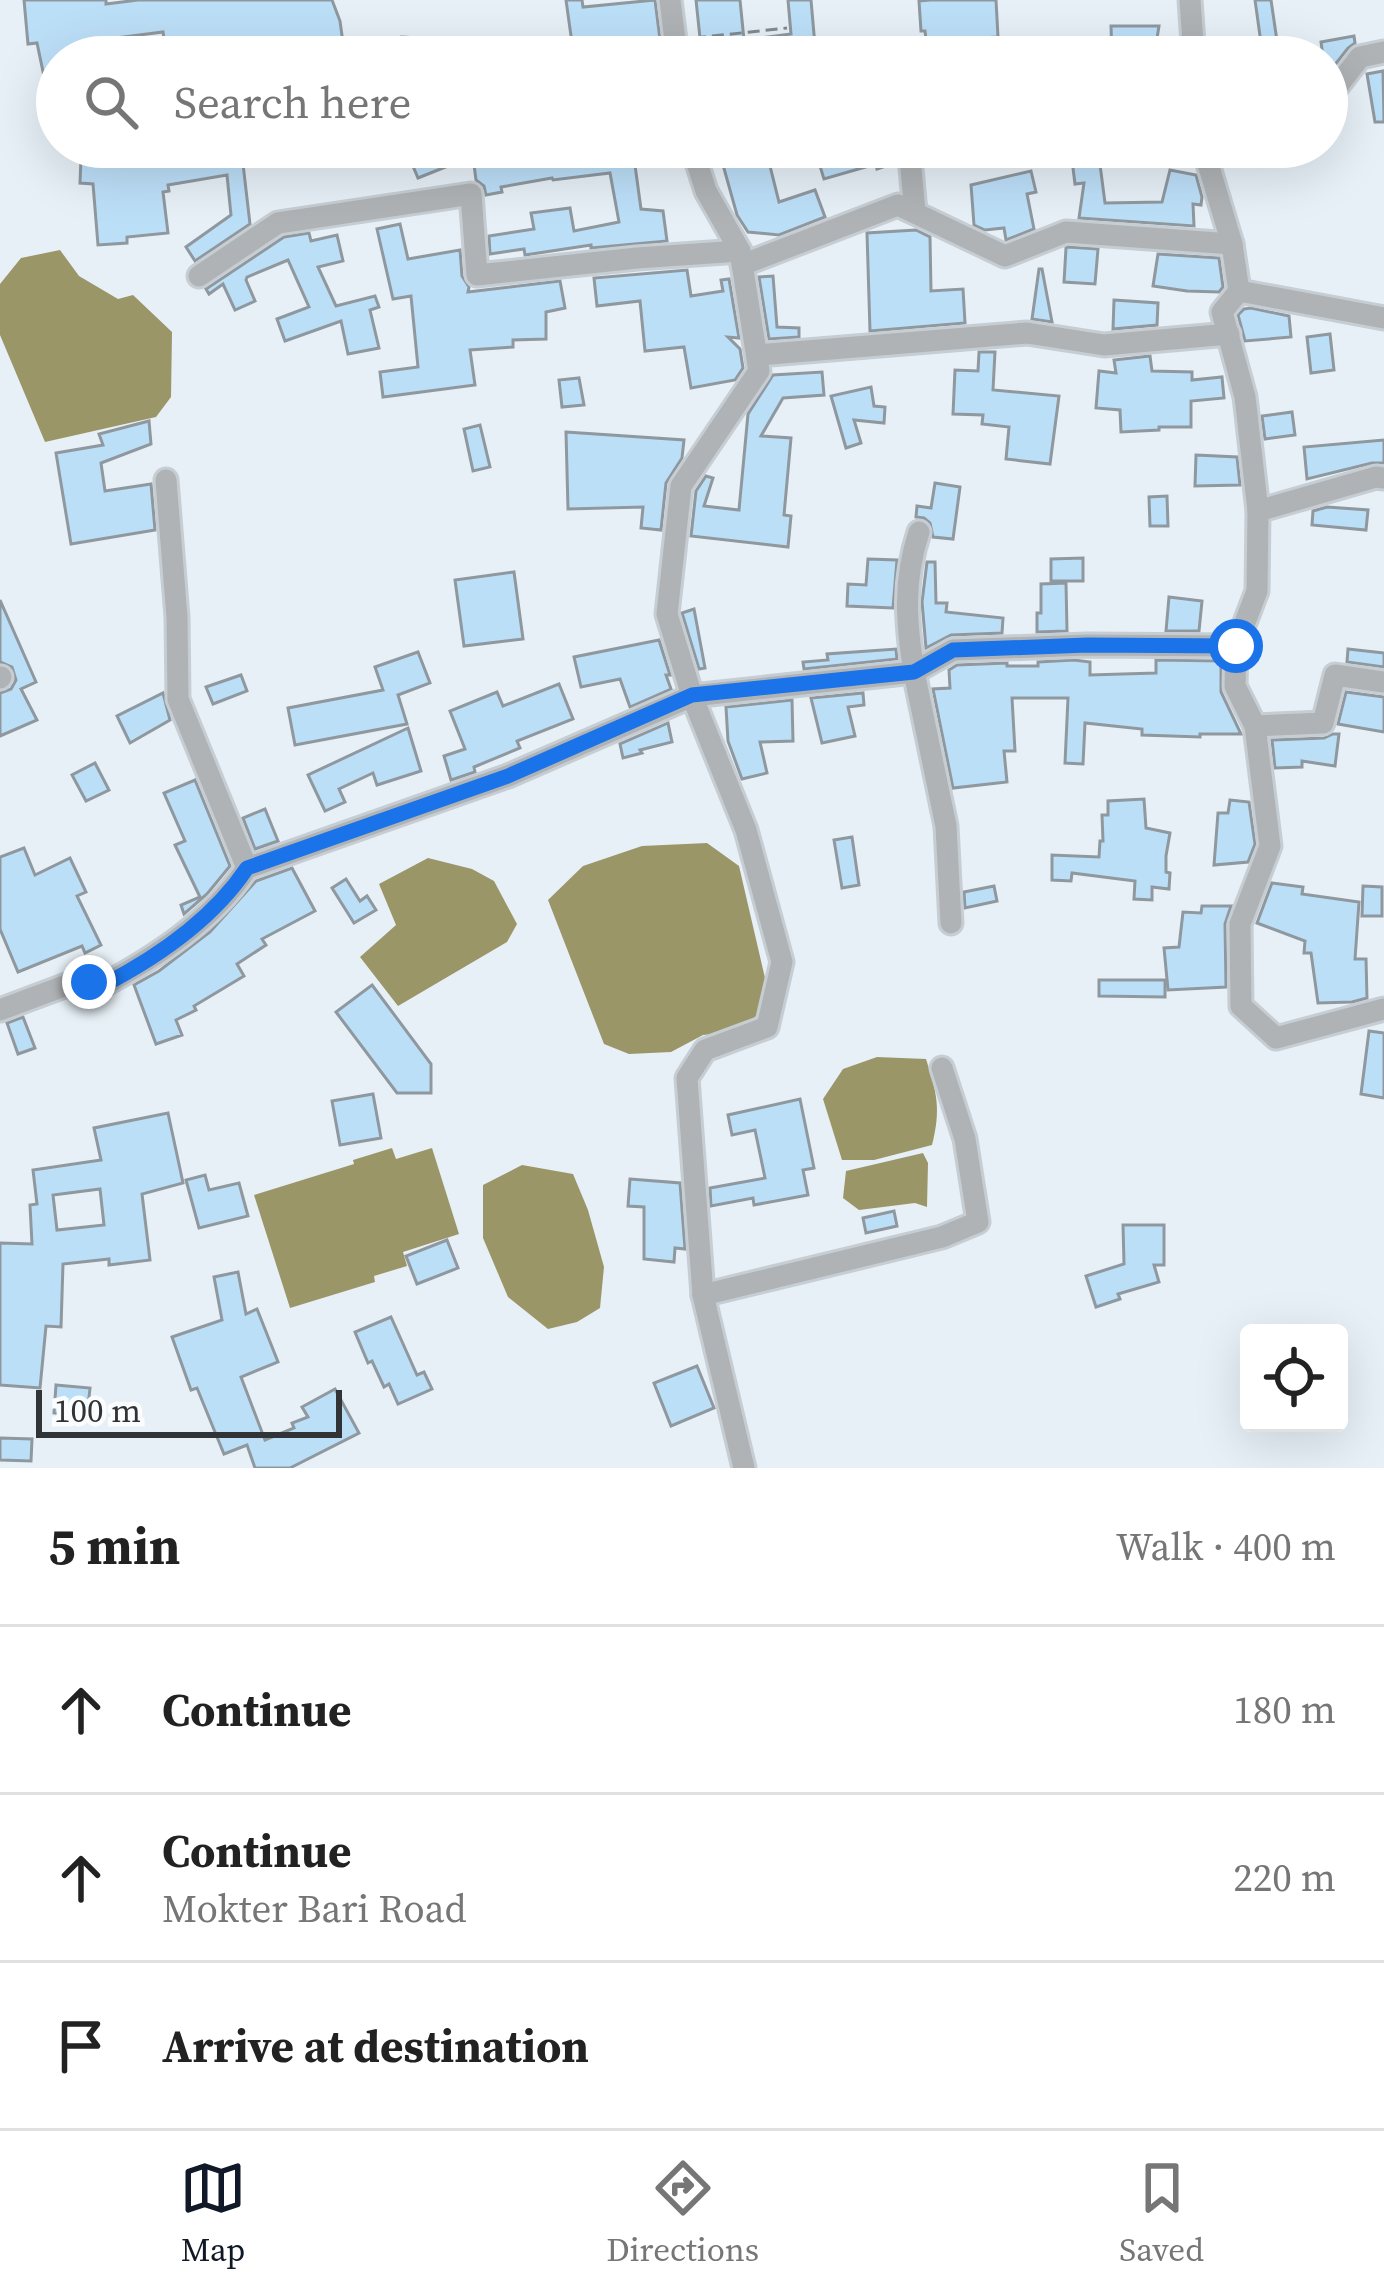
<!DOCTYPE html>
<html lang="en">
<head>
<meta charset="utf-8">
<style>
  body { margin:0; font-family:"Source Serif 4",serif; background:#f2f2f2; color:#222 }
  .controls { position:absolute; right:36px; bottom:36px; display:grid; overflow:hidden; border-radius:12px; box-shadow:0 12px 48px #0002 }
  .controls button { width:108px; height:108px; display:grid; place-items:center; padding:0; border:0; border-bottom:3px solid #e0e0e0; background:#fff; color:#222; font:60px sans-serif }
  .scale { position:absolute; left:36px; bottom:30px; width:306px; box-sizing:border-box; padding-left:12px; border:6px solid #303437; border-top:0; font-size:33px; line-height:42px; white-space:nowrap; color:#303437; -webkit-text-stroke:9px #fbfcfe; paint-order:stroke }
  .stop { position:absolute; width:36px; height:36px; margin:-27px; border:9px solid #1a73e8; border-radius:50%; background:#fff }
  .stop.end { background:#1a73e8; border-color:#fff; box-shadow:0 3px 12px #0008 }
  .list { margin:0; padding:0; list-style:none }
  h2 { display:flex; justify-content:space-between; align-items:center; height:156px; margin:0; padding:0 48px; font-size:51px }
  h2 small { font-size:39px; font-weight:400; color:#767676 }
  .list li { display:grid; grid-template-columns:78px 1fr auto; gap:36px; align-items:center; box-sizing:border-box; height:168px; padding:0 48px; border-top:3px solid #e0e0e0 }
  .list b { display:block; font-size:45px; white-space:nowrap }
  .list p { margin:0; font-size:39px; white-space:nowrap; color:#767676 }
  .list em { font-size:39px; font-style:normal; color:#767676 }
  .icon { flex:none; width:66px; height:66px; fill:none; stroke:currentColor; stroke-width:2; stroke-linecap:round; stroke-linejoin:round }
  .map { position:relative; flex:none; width:1384px; height:1468px; overflow:hidden }
  .search { position:absolute; background:#fff; box-shadow:0 12px 48px #0002; left:36px; right:36px; top:36px; height:132px; display:flex; align-items:center; gap:30px; box-sizing:border-box; padding:0 42px; border-radius:66px; color:#767676; font-size:45px }
  .sheet { height:660px; background:#fff }
  nav { display:flex; justify-content:space-around; align-items:center; box-sizing:border-box; height:168px; border-top:3px solid #e0e0e0; background:#fff; font-size:33px; color:#767676 }
  nav a { display:grid; justify-items:center; gap:6px }
  nav .on { color:#111827 }
  .map>svg:first-child { display:block }
  .water { fill:#9b9668 }
  .building { fill:#bcdff8; stroke:#8f989f; stroke-width:3; fill-rule:evenodd }
  .lines { fill:none; stroke-linecap:round; stroke-linejoin:round }
  .street-casing { stroke:#c6ced4; stroke-width:27 }
  .path { stroke:#838a8e; stroke-width:3; stroke-dasharray:12 6; stroke-linecap:butt }
  .street { stroke:#afb3b6; stroke-width:21 }
  .route { stroke:#1a73e8; stroke-width:15 }
</style>
</head>
<body>
<div class="map">
<svg width="1384" height="1468" viewBox="0 0 1384 1468">
  <rect width="100%" height="100%" fill="#e7f0f7"/>
  <g class="water">
    <path d="M60,250l19,26 39,23 15,-4 39,37 -1,65 -15,20 -111,25 -45,-107v-51l21,-26z"/>
    <path d="M707,843l32,23 26,112 -2,31 -23,23 -37,3 -32,17 -42,2 -25,-10 -56,-144 35,-34 59,-20z"/>
    <path d="M428,858l44,11 22,12 23,43 -10,18 -109,64 -38,-49 36,-32 -17,-41z"/>
    <path d="M877,1057l49,2c11,34 15,50 6,86l-58,15h-32l-19,-61 20,-30z"/>
    <path d="M392,1148l4,11 36,-11 27,86 -56,18 4,14 -33,10 1,6 -85,26 -36,-113 100,-31 -1,-4z"/>
    <path d="M923,1153l5,10 -1,44 -12,-4 -56,7 -16,-12 3,-27z"/>
    <path d="M522,1165l51,9 15,36 16,57 -4,41 -23,14 -29,7 -40,-32 -25,-59v-53z"/>
  </g>
  <g class="building">
    <path d="M24,0h82v4l32,-4h194l8,21 5,36h-178l-4,-25 -71,9 2,16h-37v47l-7,1 -13,-62 -9,1z"/>
    <path d="M566,0h16l1,7 72,-7 7,55 -84,2 -7,-21z"/>
    <path d="M696,0h44l4,40 47,-6 -3,-34h23l5,57h-114z"/>
    <path d="M930,0h66l2,37 -16,1 2,19h-56l-3,-26h-4l-2,-30z"/>
    <path d="M1255,0h16l6,41 -16,2z"/>
    <path d="M1111,26h48l-5,31h-42z"/>
    <path d="M1354,36l1,7 -7,5 -21,27v-18h-4l-2,-15z"/>
    <path d="M402,37l33,2 4,18h-35z"/>
    <path d="M1383,71l1,51h-9l-8,-48z"/>
    <path d="M84,147h44v4l37,-3v5l31,-6h54l1,17h-8l7,60 -55,37 -9,-14 45,-32 -4,-40 -59,10 1,6 -6,1 5,41 -41,4v6l-29,2 -5,-61 -13,-1 1,-25h4z"/>
    <path d="M405,147h44l4,17 -35,14z"/>
    <path d="M718,147h86l1,3 -36,12 10,40 36,-12 10,27 -46,18 -31,-3 -11,-17z"/>
    <path d="M814,147h80l1,16 -18,6 -1,-5 -52,15z"/>
    <path d="M615,150l1,11 18,-3 7,51 22,2 4,30 -76,7v-3l-66,10 -1,-6 -34,5 -1,-18 45,-7 -3,-16 39,-5 4,23 45,-9 -9,-49 -57,7 -1,-2 -51,9 1,5 -16,3 -2,-9 -8,-6 -3,-23 24,-3 1,4 41,-6 2,8z"/>
    <path d="M1099,157l6,46 57,-1 8,-32 26,5 6,22 -1,8 -8,-1 1,22 -115,-8 5,-35 -9,1 -3,-24z"/>
    <path d="M1031,171l5,21 -9,2 7,35 -28,11 -2,-12 -19,2 -11,-5 -3,-40z"/>
    <path d="M400,224l8,35 52,-9 2,26 7,11 -1,5 92,-11 5,27 -19,4v27l-33,1v7l-43,3 5,35 -92,12 -3,-25 38,-5 -7,-71 -18,3 -16,-70z"/>
    <path d="M916,230l14,7 1,54 32,-2 2,34 -95,8 -3,-98z"/>
    <path d="M309,233l2,8 26,-6 6,26 -25,6 18,39 39,-10 4,11 -9,3 9,38 -31,6 -7,-33 -56,20 -8,-22 32,-12 -21,-47 -41,17 -1,3 9,21 -20,9 -12,-26 -14,10 -3,-5 78,-52z"/>
    <path d="M1068,247l30,2 -3,35 -31,-2 2,-34z"/>
    <path d="M1158,254l61,4 4,29 -4,5 -32,-1 -34,-5z"/>
    <path d="M1039,269h3l10,53 -20,-3z"/>
    <path d="M687,270l4,26 32,-5 -2,-11 8,-1 10,59 -11,-1 12,12 3,19 -8,12 -44,8 -7,-41 -39,4 -5,-50 -43,5 -3,-28z"/>
    <path d="M773,276l4,51 22,1v9l-30,2 -10,-62z"/>
    <path d="M1114,300l44,3 -1,22 -44,4z"/>
    <path d="M1251,308l38,8 2,21 -46,4 -7,-26 6,-6z"/>
    <path d="M1330,334l4,36 -23,3 -4,-36z"/>
    <path d="M979,352h16l-2,38 66,6 -9,68 -44,-5 3,-32 -27,-3 1,-9 -30,-1 2,-44 23,1z"/>
    <path d="M1150,356l2,15 40,1v8l30,-3 2,21 -33,3v26h-32v3l-38,2 -1,-22 -24,-2 3,-37 17,2 -2,-13z"/>
    <path d="M822,372l2,23 -41,3 -22,38 30,2 -7,77 7,1 -3,31 -97,-11 5,-45 10,-15 7,2 -9,28 35,4 9,-96 25,-39z"/>
    <path d="M579,378l5,27 -22,2 -3,-27z"/>
    <path d="M871,387l3,19 11,1 -1,16 -30,-3 7,23 -15,5 -15,-52z"/>
    <path d="M1292,412l3,23 -30,4 -3,-23z"/>
    <path d="M149,421l2,23 -50,19 4,28 46,-7 4,46 -84,14 -15,-91 47,-8 -4,-11z"/>
    <path d="M480,425l10,42 -17,4 -9,-42z"/>
    <path d="M566,432l118,8 -2,18 -16,25 -5,47 -20,-2 2,-21 -75,2z"/>
    <path d="M1384,440v23h-12l-65,16 -3,-32z"/>
    <path d="M1196,455l41,2 3,28 -45,1z"/>
    <path d="M935,483l25,4 -7,52 -20,-2 -3,-14 -6,-5 -8,-1 1,-11 14,2z"/>
    <path d="M1167,496l1,30h-18l-1,-29z"/>
    <path d="M1327,507l41,3 -2,20 -54,-5 1,-14z"/>
    <path d="M1083,558v23h-32v-22z"/>
    <path d="M868,559l29,1 -4,48 -46,-2 1,-22 18,1z"/>
    <path d="M927,562h8l1,41h11l-1,9 57,6 -1,15 -51,2 -25,13 -4,-46z"/>
    <path d="M514,572l9,67 -59,7 -9,-66z"/>
    <path d="M1066,583l1,48 -30,1v-19h4v-29z"/>
    <path d="M1169,597l33,4 -3,30h-33z"/>
    <path d="M0,600l36,82 -15,7 16,31 -37,16v-43l11,-4 5,-9 -4,-13 -12,-5z"/>
    <path d="M694,609l11,59 -6,1 -17,-56z"/>
    <path d="M659,640l11,35h-4l5,14 -41,18 -10,-28 -39,8 -7,-30z"/>
    <path d="M896,649l1,10 -93,10 -1,-7 25,-2 -1,-6z"/>
    <path d="M1348,649l36,4v14l-37,-5z"/>
    <path d="M418,652l12,31 -32,12 9,29 -112,21 -7,-37 95,-18 -8,-23z"/>
    <path d="M1074,660l16,2v13l66,-2v-13l65,1v31l20,42h-41v3l-58,-2v-6l-57,-6 -2,41 -18,-1 3,-65h-56l3,53h-11l3,31 -54,6 -20,-99 17,-1 -1,-18 8,-5 50,-2v3h31v-4z"/>
    <path d="M241,675l6,16 -34,13 -7,-17z"/>
    <path d="M559,684l14,35 -56,22 3,7 -46,19 1,5 -24,8 -7,-24 21,-7 -15,-38 47,-19 6,14z"/>
    <path d="M1346,692l38,5v35l-46,-8z"/>
    <path d="M163,693l7,27 -40,23 -13,-27z"/>
    <path d="M863,693l1,12 -16,2 7,29 -33,7 -11,-45z"/>
    <path d="M792,700l1,41 -33,1 7,31 -25,6 -14,-38 -2,-34z"/>
    <path d="M668,723l4,19 -32,8 2,3 -19,5 -3,-14z"/>
    <path d="M408,728l13,43 -44,14 -4,-12 -34,16 6,13 -20,9 -17,-36z"/>
    <path d="M1333,734h6l-4,32 -33,-5v6l-27,1 -3,-28 52,-2z"/>
    <path d="M95,763l14,27 -23,11 -14,-26z"/>
    <path d="M195,780l35,86 -23,28 -23,20 -3,-9 19,-8 -25,-52 10,-4 -21,-48z"/>
    <path d="M1144,799l2,29 24,5 -4,23v16l4,1 -1,16 -17,-2v13l-18,-1 1,-18 -63,-8 -1,8 -19,-1v-25l47,2 1,-16h3l-1,-26h6v-14z"/>
    <path d="M1230,800l19,2 6,42 -7,18 -34,3 4,-52h10z"/>
    <path d="M265,809l13,32 -23,8 -12,-31z"/>
    <path d="M852,837l7,48 -17,3 -8,-48z"/>
    <path d="M24,848l11,27 35,-17 16,34 -9,4 24,49 -16,8 -3,-7 -64,26 -18,-43v-72z"/>
    <path d="M292,868l23,43 -53,28 4,6 -29,19 7,12 -50,30 2,4 -20,10 6,15 -26,9 -22,-59 25,-14 51,-39 46,-51z"/>
    <path d="M346,879l14,22 7,-5 9,14 -22,13 -22,-35z"/>
    <path d="M1272,883l31,4 -1,7 57,8 -4,57h11l1,39 -15,4 -34,1 -7,-50h-7l1,-12 -48,-18z"/>
    <path d="M994,886l3,15 -32,7 -1,-16z"/>
    <path d="M1363,886l19,1v29h-20z"/>
    <path d="M1202,906h29l-6,18 1,63 -58,3 -4,-42 15,-1 4,-35 18,1z"/>
    <path d="M1099,980h66v17l-66,-1z"/>
    <path d="M372,985l59,79v29h-34l-61,-81z"/>
    <path d="M23,1017l12,31 -17,6 -11,-31z"/>
    <path d="M1369,1031l15,2v65l-23,-4z"/>
    <path d="M373,1094l8,44 -41,7 -8,-44z"/>
    <path d="M800,1099l14,69 -11,2 5,25 -54,10 -1,-7 -42,8 -1,-18 55,-10 -10,-48 -23,5 -4,-20z"/>
    <path d="M168,1113l15,70 -41,11 8,66 -41,5v-6l-46,5 -2,63 -15,-1 -6,62 -40,-3v-142l32,1 -2,-39 7,-1 -4,-34 68,-10 -7,-32zM100,1189l4,36 -47,5 -4,-35z"/>
    <path d="M205,1175l4,15 30,-7 9,33 -49,12 -13,-48z"/>
    <path d="M630,1179l50,4 5,66 -10,-1 -1,14 -30,-3v-52l-16,-1z"/>
    <path d="M894,1211l3,15 -31,7 -3,-15z"/>
    <path d="M1123,1225h41v40h-10l5,17 -41,12 2,5 -24,8 -10,-31 38,-12z"/>
    <path d="M447,1240l11,28 -41,16 -11,-28z"/>
    <path d="M238,1272l8,42 11,-5 21,53 -37,15 24,63 29,-12 -2,-5 16,-6 -6,-10 33,-18 24,44 -69,35h-35l-8,-23 -23,9 -27,-66 -6,2 -19,-53 50,-17 -8,-43z"/>
    <path d="M391,1317l26,58 7,-3 8,17 -34,15 -9,-20 -5,3 -12,-26 -4,2 -13,-31z"/>
    <path d="M697,1366l17,42 -43,18 -17,-43z"/>
    <path d="M56,1385l34,3 -3,28 -33,-3z"/>
    <path d="M0,1438l32,1 -1,22 -31,-1z"/>
  </g>
  <g class="lines">
    <defs>
      <g id="street">
        <path d="M670,0l7,57"/>
        <path d="M1190,0l4,57"/>
        <path d="M1327,93l6,-1 27,-35 24,-5"/>
        <path d="M692,147l14,44 34,60 19,120 -78,115 -14,128 25,82 54,134 36,132 -15,65 -62,23 -18,28 16,217 41,173"/>
        <path d="M909,147l6,65"/>
        <path d="M1203,147l29,97 7,47"/>
        <path d="M742,265l156,-60 107,51 61,-24 166,12"/>
        <path d="M199,276l79,-53 193,-29 6,81 160,-17 103,-7"/>
        <path d="M757,355l270,-22 77,12 125,-11"/>
        <path d="M166,480l11,137 1,82 69,169"/>
        <path d="M1258,511l-13,-114 -23,-85 17,-21 145,27"/>
        <path d="M1236,646l-1,40 20,40 68,-3 12,-48 49,7"/>
        <path d="M0,678l1,-1"/>
        <path d="M1255,726l15,120 -30,78 1,82 35,32 108,-29"/>
        <path d="M951,923l-5,-97 -32,-154 39,-22 134,-5 149,1 21,-55 1,-80 118,-34 8,1"/>
        <path d="M0,1010l80,-30 22,6c54,-29 111,-66 145,-118l261,-92 184,-80 222,-24c-8,-50 -11,-91 5,-140"/>
        <path d="M703,1295l239,-58 36,-15 -13,-83 -23,-71"/>
      </g>
    </defs>
    <use href="#street" class="street-casing"/>
    <path class="path" d="M694,38l93,-10"/>
    <use href="#street" class="street"/>
  </g>
  <g class="lines">
    <path class="route" d="M89,982l13,4c54,-28 111,-67 145,-118l261,-92 184,-81 222,-23 39,-22 135,-5 148,1"/>
  </g>
</svg>
<div class="controls">
<button><svg class="icon" aria-label="locate" viewBox="0 0 24 24"><circle cx="12" cy="12" r="6"/><path d="M12 2v4M12 18v4M2 12h4M18 12h4"/></svg></button>
</div>
<div class="scale">100 m</div>
<div class="stop" style="left:1236px;top:646px"></div>
<div class="stop end" style="left:89px;top:982px"></div>
<div class="search"><svg class="icon" aria-label="search" viewBox="0 0 24 24"><circle cx="10" cy="10" r="6"/><path d="M15 15l6 6"/></svg>Search here</div>
</div>
<section class="sheet">
<h2>5 min<small>Walk · 400 m</small></h2>
<ul class="list">
<li><svg class="icon" aria-label="ahead" viewBox="0 0 24 24"><path d="M12 20V5M6 11l6-6 6 6"/></svg><div><b>Continue</b></div><em>180 m</em></li>
<li><svg class="icon" aria-label="ahead" viewBox="0 0 24 24"><path d="M12 20V5M6 11l6-6 6 6"/></svg><div><b>Continue</b><p>Mokter Bari Road</p></div><em>220 m</em></li>
<li><svg class="icon" aria-label="arrive" viewBox="0 0 24 24"><path d="M6 21V4h12l-3 4 3 4H6"/></svg><div><b>Arrive at destination</b></div></li>
</ul>
</section>
<nav>
<a class="on"><svg class="icon" aria-label="map" viewBox="0 0 24 24"><path d="M3 6l6-2 6 2 6-2v14l-6 2-6-2-6 2zM9 4v14M15 6v14"/></svg>Map</a>
<a><svg class="icon" aria-label="directions" viewBox="0 0 24 24"><path d="M12 3l9 9-9 9-9-9zM9 14v-3h6M13 9l2 2-2 2"/></svg>Directions</a>
<a><svg class="icon" aria-label="saved" viewBox="0 0 24 24"><path d="M7 4h10v16l-5-4-5 4z"/></svg>Saved</a>
</nav>
</body>
</html>
